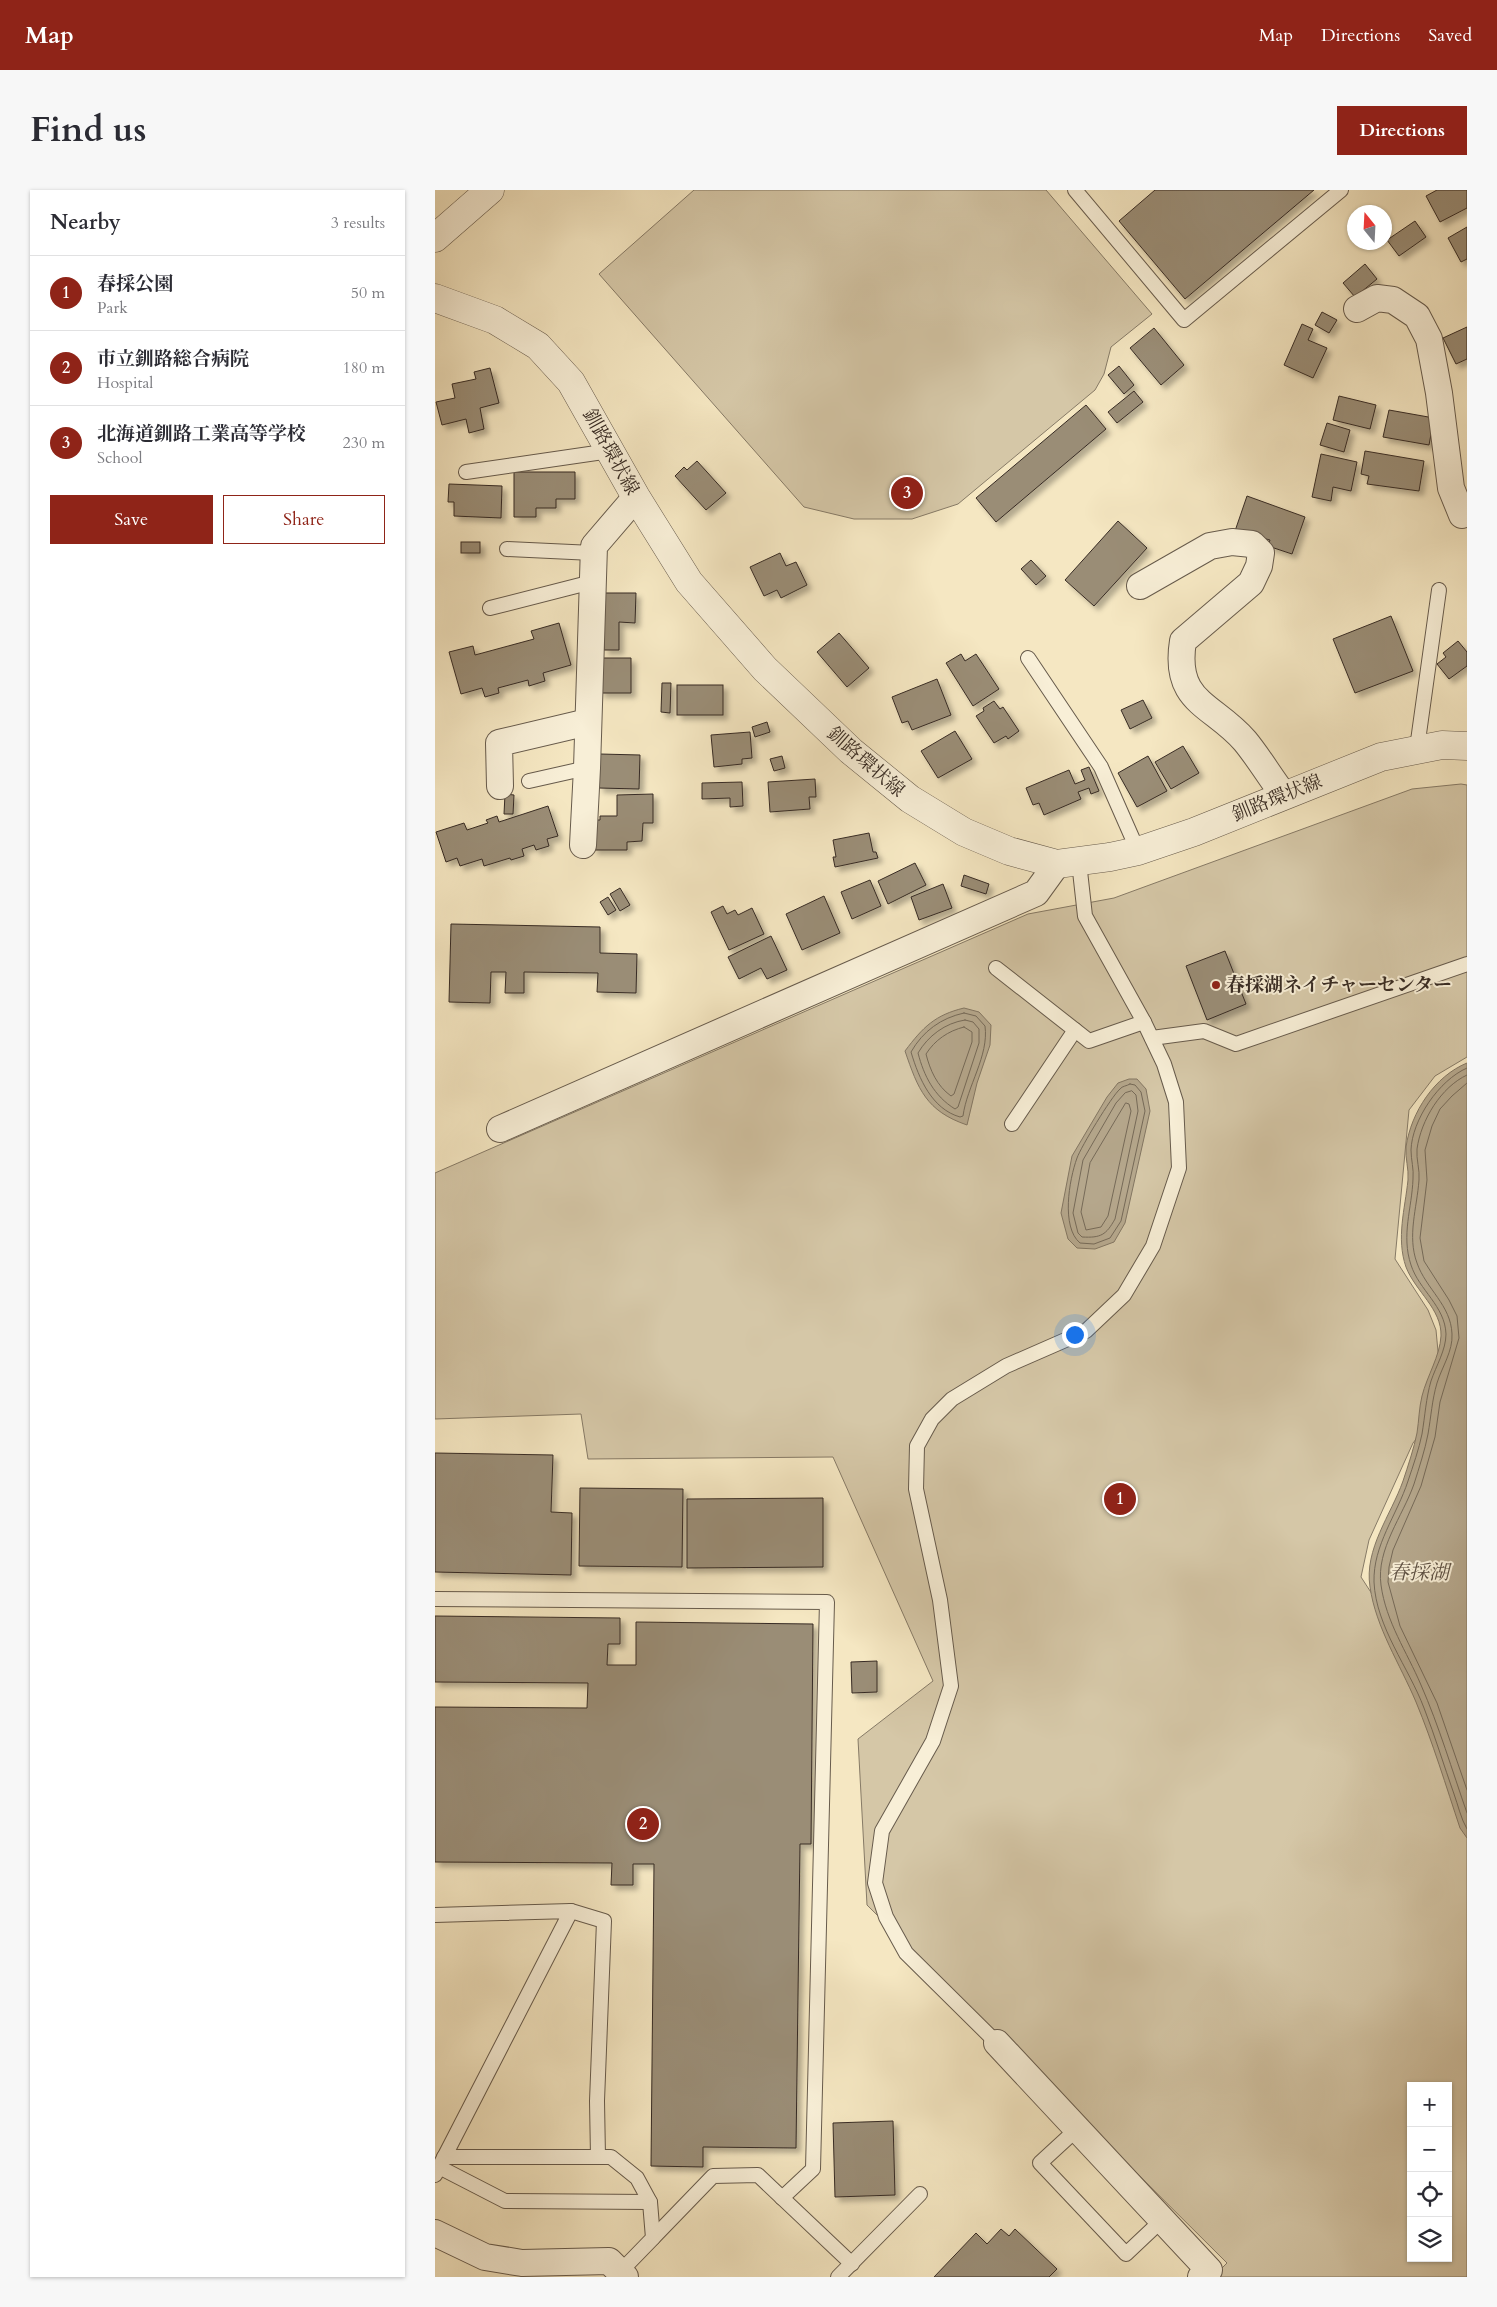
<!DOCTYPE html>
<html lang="en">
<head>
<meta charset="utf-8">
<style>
  body { margin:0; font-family:Cardo,"Noto Serif JP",serif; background:#f7f7f7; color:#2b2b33 }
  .controls { position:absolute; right:15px; bottom:15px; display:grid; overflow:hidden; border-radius:0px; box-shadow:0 1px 4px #0004 }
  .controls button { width:45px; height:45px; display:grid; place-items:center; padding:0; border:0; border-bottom:1px solid #e1e1e2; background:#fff; color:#2b2b33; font:25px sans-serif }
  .compass { position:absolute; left:912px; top:15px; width:45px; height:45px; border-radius:50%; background:#fff; box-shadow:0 1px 4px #0004; rotate:342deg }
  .you { position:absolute; left:639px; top:1144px; width:18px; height:18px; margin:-12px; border:4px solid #fff; border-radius:50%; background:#1a73e8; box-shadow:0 0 0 8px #1a73e833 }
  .badge { display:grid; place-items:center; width:32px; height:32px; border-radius:50%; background:#8f2418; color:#fff; font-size:16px; font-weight:700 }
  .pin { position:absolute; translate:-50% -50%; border:2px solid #fff; box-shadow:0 1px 5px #0006 }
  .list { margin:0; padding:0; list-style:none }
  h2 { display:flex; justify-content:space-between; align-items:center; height:65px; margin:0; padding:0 20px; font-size:21px }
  h2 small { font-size:16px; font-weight:400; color:#7c7c81 }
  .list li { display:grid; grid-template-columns:32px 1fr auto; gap:15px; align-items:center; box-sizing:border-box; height:75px; padding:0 20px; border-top:1px solid #e1e1e2 }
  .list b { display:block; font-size:19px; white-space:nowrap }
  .list p { margin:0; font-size:16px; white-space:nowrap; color:#7c7c81 }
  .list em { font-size:16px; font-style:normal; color:#7c7c81 }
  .actions { display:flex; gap:10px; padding:15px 20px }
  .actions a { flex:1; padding:11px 0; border:1px solid #8f2418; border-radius:0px; text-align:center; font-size:18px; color:#8f2418 }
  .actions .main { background:#8f2418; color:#fff }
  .icon { flex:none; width:28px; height:28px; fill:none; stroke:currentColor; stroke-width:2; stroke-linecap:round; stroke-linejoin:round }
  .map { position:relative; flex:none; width:1032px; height:2087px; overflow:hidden; border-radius:0px }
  header { display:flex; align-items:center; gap:30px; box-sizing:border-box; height:70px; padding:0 25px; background:#8f2418; color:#fff }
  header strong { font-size:24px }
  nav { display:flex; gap:28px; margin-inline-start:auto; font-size:18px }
  .intro { display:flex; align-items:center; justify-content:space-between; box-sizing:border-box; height:120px; padding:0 30px }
  h1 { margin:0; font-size:35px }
  .button { padding:12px 22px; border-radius:0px; background:#8f2418; color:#fff; font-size:18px; font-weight:700 }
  main { display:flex; gap:30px; padding:0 30px }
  aside { flex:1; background:#fff; border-radius:0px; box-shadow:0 1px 4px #0004 }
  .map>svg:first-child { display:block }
  .green { fill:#d5c7a7; stroke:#867a66; fill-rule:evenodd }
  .water { fill:#b5a78c; stroke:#837662 }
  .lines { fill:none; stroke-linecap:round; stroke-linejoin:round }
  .shore { stroke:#766a58; stroke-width:1 }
  .building { fill:#9a8d76; stroke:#382c24; filter:url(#shadow) }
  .service-casing { stroke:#675b4c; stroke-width:16 }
  .minor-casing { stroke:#675b4c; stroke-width:28 }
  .tertiary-casing { stroke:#675b4c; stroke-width:29 }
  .service { stroke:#f8efd7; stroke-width:14 }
  .minor { stroke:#f8efd7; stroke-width:26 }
  .tertiary { stroke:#f8efd7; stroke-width:28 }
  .poi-dot { fill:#8f2418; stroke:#f8efd7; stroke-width:2 }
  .labels { text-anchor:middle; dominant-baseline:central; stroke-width:4; stroke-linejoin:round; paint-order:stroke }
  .street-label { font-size:19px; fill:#382c24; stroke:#f8efd7 }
  .poi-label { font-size:19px; font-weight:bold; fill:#382c24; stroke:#f8efd7; text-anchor:start }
  .water-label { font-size:20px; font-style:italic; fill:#5e5143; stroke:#f8efd7 }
</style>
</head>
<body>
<header>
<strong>Map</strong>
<nav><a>Map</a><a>Directions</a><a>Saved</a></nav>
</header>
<div class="intro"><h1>Find us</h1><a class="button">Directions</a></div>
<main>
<aside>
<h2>Nearby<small>3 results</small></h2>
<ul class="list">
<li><span class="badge">1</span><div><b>春採公園</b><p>Park</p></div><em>50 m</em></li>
<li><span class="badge">2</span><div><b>市立釧路総合病院</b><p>Hospital</p></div><em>180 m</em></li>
<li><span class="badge">3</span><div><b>北海道釧路工業高等学校</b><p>School</p></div><em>230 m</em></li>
</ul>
<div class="actions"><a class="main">Save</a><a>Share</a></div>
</aside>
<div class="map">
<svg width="1032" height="2087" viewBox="0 0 1032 2087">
  <defs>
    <filter id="shadow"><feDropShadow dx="4.5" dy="4.5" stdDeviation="2.5" flood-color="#0004"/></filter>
  </defs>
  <rect width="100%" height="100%" fill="#f5e7c2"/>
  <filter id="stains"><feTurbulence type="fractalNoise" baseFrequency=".004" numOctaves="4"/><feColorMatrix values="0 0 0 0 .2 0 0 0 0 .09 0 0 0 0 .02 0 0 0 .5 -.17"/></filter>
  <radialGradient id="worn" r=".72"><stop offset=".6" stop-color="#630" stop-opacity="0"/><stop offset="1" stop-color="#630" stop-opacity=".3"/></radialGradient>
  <g class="green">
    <path d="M259,0h352l106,124 -41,33 -7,27 -9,16 -137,114 -46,15h-58l-50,-12 -205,-233z"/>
    <path d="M1026,594l6,1v272l-32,19 -26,34 -14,149 33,51 8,20 4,43 -6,44 -21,26 -44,97 -8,37 91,140 15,83v477h-254l14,-14 -360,-358 -9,-166 75,-58 -100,-224 -245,2 -7,-45 -146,5v-246l593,-259 86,-16 298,-109zM976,1896h37v172h-37z"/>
  </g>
  <g class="water">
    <path d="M529,818l15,4 12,13 -1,20 -13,38 -10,42c-41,-14 -49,-36 -62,-74 18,-24 30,-36 59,-43z"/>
    <path d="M1032,873v775l-7,-10c-14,-42 -27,-85 -44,-126 -16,-38 -40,-74 -46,-115 -6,-38 21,-72 33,-106 5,-15 11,-33 14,-48 2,-13 2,-25 5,-37 5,-20 18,-40 19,-60 1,-27 -26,-45 -35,-69 -10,-29 -1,-58 2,-87 1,-11 -3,-22 -2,-33 5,-35 29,-71 61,-84z"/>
    <path d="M694,889h8l9,10 4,22 -25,112 -11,19 -19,7 -18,-1 -9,-9 -7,-26 11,-57 35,-59 11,-14z"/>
  </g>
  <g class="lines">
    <g class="shore">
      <path d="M529,823l12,3 9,10c4,30 -18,60 -22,90l-3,1c-28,-8 -41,-38 -49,-65 12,-21 30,-34 53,-39z"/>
      <path d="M530,830l8,2 6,7v14l-21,64 -3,2c-21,-13 -31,-33 -37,-56 10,-17 27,-30 47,-33z"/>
      <path d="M529,837l8,5v10l-18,52 -3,2c-14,-10 -21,-26 -25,-42 9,-14 22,-23 38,-27z"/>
      <path d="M1032,878c-28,12 -55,52 -56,82 0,10 3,19 2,29 -1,29 -12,56 -2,86 8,25 34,41 35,69 0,16 -10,32 -15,47 -5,17 -6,35 -9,53 -3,15 -9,32 -14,47 -11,34 -35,64 -34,101 2,45 35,86 50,126 11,28 20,58 30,86 4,11 7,25 13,35"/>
      <path d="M1032,885c-26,12 -46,45 -50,74 -1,10 3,21 2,31 -2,28 -12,56 -2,83 9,26 34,42 35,71 1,17 -10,33 -15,49 -5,17 -6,34 -9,51 -3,16 -9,34 -14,50 -11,32 -38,65 -33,101 5,37 26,67 40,100 18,41 31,85 46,128"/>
      <path d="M1032,893l-15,13 -12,13 -8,17 -7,24 2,30 -7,58 4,23 25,39 8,16 2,22 -19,64 -5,35 -14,49 -28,64 -4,17 -1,15 12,44 37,77 30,87"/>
      <path d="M695,894l5,1 6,7 4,19 -24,110 -11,17 -16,6 -14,-1c-19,-16 -11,-63 -3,-85 4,-11 34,-61 43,-69 2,-3 7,-3 10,-5z"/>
      <path d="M697,901l4,4 2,16 -23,108c-9,16 -14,19 -33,18l-4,-4 -5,-20 10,-53 33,-57 9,-10z"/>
      <path d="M691,913l3,1 2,7 -23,105 -7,11 -15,3 -5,-18 9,-49z"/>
    </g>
  </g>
  <g class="building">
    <path d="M720,0h159l-129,109 -66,-78z"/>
    <path d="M1002,0h30v18l-27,14 -14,-26z"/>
    <path d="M980,31l11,16 -27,19 -12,-16z"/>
    <path d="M1032,37v32l-6,3 -13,-24z"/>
    <path d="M930,74l12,15 -22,18 -12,-14z"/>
    <path d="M887,122l15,8 -8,13 -14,-8z"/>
    <path d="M867,134l11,5 -5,11 19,8 -14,30 -29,-13z"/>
    <path d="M1032,137v32l-11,5 -13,-26z"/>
    <path d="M719,138l30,37 -23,20 -31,-37z"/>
    <path d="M684,176l15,19 -10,9 -16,-19z"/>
    <path d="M55,178l9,35 -19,5 4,21 -15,4 -3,-14 -24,6 -6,-23 19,-4 -3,-14 24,-5 -2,-7z"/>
    <path d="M699,201l9,11 -26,21 -9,-11z"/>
    <path d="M904,206l37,9 -6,24 -37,-9z"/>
    <path d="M651,215l20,24 -110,93 -20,-24z"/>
    <path d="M954,220l45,8 -5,27 -46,-8z"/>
    <path d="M892,233l23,7 -6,22 -24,-7z"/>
    <path d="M930,261l59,10 -5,30 -52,-7 2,-8 -8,-2z"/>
    <path d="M886,264l36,8 -6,29 -18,-4 -2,14 -19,-4z"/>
    <path d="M262,271l29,32 -20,17 -31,-34 9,-9 3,3z"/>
    <path d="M79,282h61v27h-19v9h-20v9h-22z"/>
    <path d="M14,294l53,2 -1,32 -47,-2v-14h-6z"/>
    <path d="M812,306l58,21 -13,37 -24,-8 2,-6 -35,-9z"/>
    <path d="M683,331l29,27 -53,58 -29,-26z"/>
    <rect x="26" y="352" width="19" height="11"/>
    <path d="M345,363l6,13 10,-4 11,23 -26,13 -4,-8 -13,6 -14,-29z"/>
    <path d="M596,370l15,16 -10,9 -15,-16z"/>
    <path d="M170,403h31l-1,30 -16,-1v28h-15z"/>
    <path d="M956,426l22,55 -58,22 -22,-54z"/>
    <path d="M124,433l12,42 -28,8 2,8 -16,5 -1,-6 -30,8 1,5 -14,4 -3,-9 -21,6 -12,-42 24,-6 2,9 59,-16 -3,-8z"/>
    <path d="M404,443l30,35 -22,19 -30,-35z"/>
    <path d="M1023,451l9,11v14l-18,13 -12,-15 9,-7 -3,-4z"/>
    <path d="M526,464l4,7 11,-7 23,35 -26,17 -27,-43z"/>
    <path d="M166,468h30v35h-31z"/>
    <path d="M502,489l14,36 -39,15 -4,-9 -6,2 -10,-26z"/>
    <path d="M227,493h9l-1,30 -9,-1z"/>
    <rect x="242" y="495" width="46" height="30"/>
    <path d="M708,510l9,18 -22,11 -9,-19z"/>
    <path d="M559,511l6,8 3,-2 16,24 -11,8 -2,-3 -12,7 -18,-27 8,-5 -1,-3z"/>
    <path d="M332,532l3,10 -15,5 -3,-10z"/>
    <path d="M520,541l17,28 -34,19 -17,-27z"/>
    <path d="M315,542l2,26 -10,1v5l-28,3 -3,-32z"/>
    <path d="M748,556l16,27 -28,16 -16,-27z"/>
    <path d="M165,564l40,1 -1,34 -40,-1z"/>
    <path d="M347,566l3,12 -11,3 -4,-12z"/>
    <path d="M713,566l19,35 -30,16 -19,-34z"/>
    <path d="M654,577l10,24 -8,3 -2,-6 -11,4 3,7 -37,16 -5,-12 -6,2 -7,-17 43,-18 6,14 10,-4 -4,-10z"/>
    <path d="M380,589l1,18h-7l1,12 -40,3 -2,-30z"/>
    <path d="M307,592l1,24 -13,1v-9l-28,1v-16z"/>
    <path d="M70,604l9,1 -1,19h-9z"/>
    <path d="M218,604v29h-10l-1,18 -15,1v8h-34v-30h7v-4h17v-21z"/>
    <path d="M113,616l10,30 -11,3 2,7 -13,4 -2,-5 -12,4 2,7 -13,4 -1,-2 -26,8 -2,-7 -22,7 -3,-8 -11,4 -10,-30 28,-9 3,7 21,-7 -2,-3 11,-4 2,6z"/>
    <path d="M434,643l4,19h3l2,6 -43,9 -2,-10h3l-3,-17z"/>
    <path d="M480,673l11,22 -38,19 -10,-23z"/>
    <path d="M529,685l25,9 -3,10 -25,-8z"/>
    <path d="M435,690l11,26 -29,13 -11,-27z"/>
    <path d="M508,694l9,24 -33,12 -8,-23z"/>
    <path d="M185,698l10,17 -10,6 -10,-17z"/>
    <path d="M389,706l16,37 -38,17 -16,-36z"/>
    <path d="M173,707l8,13 -8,5 -8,-13z"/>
    <path d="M288,716l4,8 8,-4 3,5 14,-7 12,26 -35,16 -18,-38z"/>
    <path d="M16,734l149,3v26l37,1 -1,39 -39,-1 1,-19 -74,-1v21h-19l1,-21h-15l-1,31 -41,-1z"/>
    <path d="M336,746l16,34 -20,9 -6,-11 -22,11 -11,-22z"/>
    <path d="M790,761l21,53 -39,16 -21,-54z"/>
    <path d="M0,1263l118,2 -2,57 21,1 -1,62 -136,-3z"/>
    <path d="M145,1298l103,1 -1,78 -103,-1z"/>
    <path d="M388,1308v69l-136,1v-69z"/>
    <path d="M0,1426l185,2v26h-12l-1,21h29v-43l177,2 -2,220h-11l-4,304 -93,-1v20l-52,-1 3,-302h-21v21h-22l1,-22 -177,-1v-155l152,1 1,-25 -153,-1z"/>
    <path d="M442,1471v31l-25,1 -1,-31z"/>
    <path d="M458,1931l2,74 -60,2 -2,-74z"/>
    <path d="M566,2039l8,7 6,-7 42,40 -8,8h-115l42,-44 11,11z"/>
  </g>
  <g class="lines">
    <defs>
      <g id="service">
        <path d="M640,0l109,130 157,-130"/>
        <path d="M31,282l144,-21"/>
        <path d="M72,359l86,4"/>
        <path d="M55,418l102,-26"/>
        <path d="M593,468l73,109 37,84"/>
        <path d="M982,558l22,-158"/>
        <path d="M94,591l58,-13"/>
        <path d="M644,672l6,54 59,106"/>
        <path d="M561,778l93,73 55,-19 20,42 12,38 3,66 -26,78 -29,49 -38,36 -80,35 -54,33 -20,20 -15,27 -1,43 24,111 11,86 -18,55 -51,90 -7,52 11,34 20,36 91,90"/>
        <path d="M717,848l52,-7 32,13 231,-80"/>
        <path d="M577,934l63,-94"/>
        <path d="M0,1409l392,3 -14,567 -31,29"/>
        <path d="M136,1721l33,10 -7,180 1,56"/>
        <path d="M0,1725l136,-4 -136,264"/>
        <path d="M642,1939l-37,34 86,91 36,-34"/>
        <path d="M9,1967h167l26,21 13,24 3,36 -33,34"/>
        <path d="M4,1977l66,34 145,1"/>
        <path d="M218,2048l60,-62 45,-1 94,89"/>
        <path d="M403,2087l82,-83"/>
      </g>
      <g id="minor">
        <path d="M922,119l20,-11 16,2 24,16 12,23 10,54 12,95 11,27 5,-3"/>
        <path d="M705,396l70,-40 22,-4 20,2 9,9 -2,13 -8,17 -68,58c-10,62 30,63 62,100 14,17 25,36 38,53"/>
        <path d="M65,596l-1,-43 89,-21"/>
        <path d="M148,655l4,-77 7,-222 42,-49"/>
        <path d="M65,939l536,-236 21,-29"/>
        <path d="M562,1853l212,227 -8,7"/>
        <path d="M0,2043l50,24 37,6 87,-2 16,16"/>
      </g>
      <g id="tertiary">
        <path d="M0,48l55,-48"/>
        <path d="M0,108l60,22 43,26 33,36 65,115 53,85 76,87 86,82 59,48 54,33 45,19 48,13 53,-7 28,-6 56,-19 187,-75 61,-12 25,1"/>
      </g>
    </defs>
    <use href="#service" class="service-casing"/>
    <use href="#minor" class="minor-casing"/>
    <use href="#tertiary" class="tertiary-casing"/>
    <use href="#service" class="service"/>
    <use href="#minor" class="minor"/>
    <use href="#tertiary" class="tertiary"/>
  </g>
  <circle class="poi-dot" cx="781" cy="795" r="5"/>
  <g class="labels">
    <g class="street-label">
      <text transform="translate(176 262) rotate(61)">釧路環状線</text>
      <text transform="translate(431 572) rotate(41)">釧路環状線</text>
      <text transform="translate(842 608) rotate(-22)">釧路環状線</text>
    </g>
    <g class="poi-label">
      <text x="791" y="795">春採湖ネイチャーセンター</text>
    </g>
    <g class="water-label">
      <text x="984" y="1382">春採湖</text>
    </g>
  </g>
  <rect width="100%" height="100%" filter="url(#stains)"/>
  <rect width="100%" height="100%" fill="url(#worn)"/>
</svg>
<div class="controls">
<button>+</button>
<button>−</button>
<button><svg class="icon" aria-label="locate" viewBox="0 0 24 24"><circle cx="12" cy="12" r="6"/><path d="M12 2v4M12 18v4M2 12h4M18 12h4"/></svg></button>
<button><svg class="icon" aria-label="layers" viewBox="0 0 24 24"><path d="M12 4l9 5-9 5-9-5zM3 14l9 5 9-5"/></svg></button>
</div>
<svg class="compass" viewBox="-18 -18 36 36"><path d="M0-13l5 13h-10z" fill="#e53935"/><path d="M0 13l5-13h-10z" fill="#7c7c81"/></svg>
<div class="you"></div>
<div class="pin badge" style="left:685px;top:1309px">1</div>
<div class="pin badge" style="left:208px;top:1634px">2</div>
<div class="pin badge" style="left:472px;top:303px">3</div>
</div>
</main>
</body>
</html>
